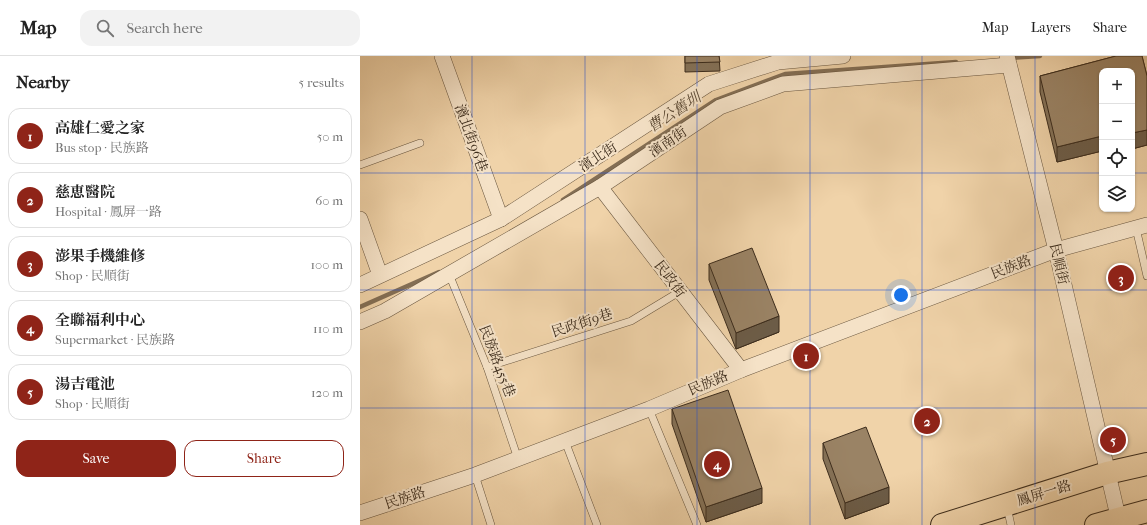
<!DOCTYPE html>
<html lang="en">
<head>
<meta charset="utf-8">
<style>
  body { margin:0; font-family:"IM FELL French Canon","Noto Serif TC",serif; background:#f2f2f2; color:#222 }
  .controls { position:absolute; right:12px; top:12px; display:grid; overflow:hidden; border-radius:8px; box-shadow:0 1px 3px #0004 }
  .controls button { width:36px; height:36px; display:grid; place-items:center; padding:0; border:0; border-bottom:1px solid #e0e0e0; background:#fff; color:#222; font:20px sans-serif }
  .you { position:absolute; left:541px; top:239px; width:14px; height:14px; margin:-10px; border:3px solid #fff; border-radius:50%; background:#1a73e8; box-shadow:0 0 0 6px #1a73e833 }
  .badge { display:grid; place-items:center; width:26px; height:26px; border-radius:50%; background:#8f2418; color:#fff; font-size:13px; font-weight:700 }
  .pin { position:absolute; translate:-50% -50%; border:2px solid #fff; box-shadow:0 1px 4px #0006 }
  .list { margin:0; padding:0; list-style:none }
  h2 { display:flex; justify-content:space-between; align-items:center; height:52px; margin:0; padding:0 16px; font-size:17px }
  h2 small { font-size:13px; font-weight:400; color:#767676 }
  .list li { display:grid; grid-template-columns:26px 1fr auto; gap:12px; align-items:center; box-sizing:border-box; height:56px; margin:0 8px 8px; padding:0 8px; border:1px solid #e0e0e0; border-radius:12px }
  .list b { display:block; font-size:15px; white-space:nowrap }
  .list p { margin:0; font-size:13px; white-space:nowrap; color:#767676 }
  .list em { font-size:13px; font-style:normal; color:#767676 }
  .actions { display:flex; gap:8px; padding:12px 16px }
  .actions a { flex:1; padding:9px 0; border:1px solid #8f2418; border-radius:12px; text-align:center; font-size:14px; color:#8f2418 }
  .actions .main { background:#8f2418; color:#fff }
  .icon { flex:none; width:22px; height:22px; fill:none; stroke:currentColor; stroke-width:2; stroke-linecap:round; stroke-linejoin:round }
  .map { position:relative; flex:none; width:787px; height:469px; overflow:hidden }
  header { display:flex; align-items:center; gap:24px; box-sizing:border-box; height:56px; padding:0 20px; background:#fff; border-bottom:1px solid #e0e0e0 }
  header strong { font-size:19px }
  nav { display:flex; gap:22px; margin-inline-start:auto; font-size:14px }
  .search { width:280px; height:36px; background:#f2f2f2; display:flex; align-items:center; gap:10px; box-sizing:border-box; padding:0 14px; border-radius:12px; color:#767676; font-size:15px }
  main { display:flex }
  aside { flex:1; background:#fff }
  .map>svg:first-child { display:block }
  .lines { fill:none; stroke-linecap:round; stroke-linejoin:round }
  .stream { stroke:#836e54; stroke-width:4.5 }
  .service-casing { stroke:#69563f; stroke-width:8 }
  .minor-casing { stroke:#69563f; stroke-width:16 }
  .primary-casing { stroke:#3c2c1c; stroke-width:24 }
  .service { stroke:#f5e2c7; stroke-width:7 }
  .minor { stroke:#f5e2c7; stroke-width:15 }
  .primary { stroke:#f0d3a9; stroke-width:22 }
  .wall { fill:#847157; stroke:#3c2c1c }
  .shaded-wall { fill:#6c5c47; stroke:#3c2c1c }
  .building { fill:#9a8365; stroke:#3c2c1c }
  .grid { fill:none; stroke:#1d4ed8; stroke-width:1; stroke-opacity:0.55 }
  .labels { text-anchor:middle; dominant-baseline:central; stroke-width:4; stroke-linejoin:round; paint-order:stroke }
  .street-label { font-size:14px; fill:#3c2c1c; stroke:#f5e2c7 }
  .water-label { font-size:15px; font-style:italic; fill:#5a4833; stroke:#f5e2c7 }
</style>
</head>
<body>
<header>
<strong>Map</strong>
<div class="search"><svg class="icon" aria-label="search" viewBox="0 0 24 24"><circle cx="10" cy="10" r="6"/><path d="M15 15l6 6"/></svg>Search here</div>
<nav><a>Map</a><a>Layers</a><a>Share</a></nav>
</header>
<main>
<aside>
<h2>Nearby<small>5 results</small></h2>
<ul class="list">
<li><span class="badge">1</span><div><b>高雄仁愛之家</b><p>Bus stop · 民族路</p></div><em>50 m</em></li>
<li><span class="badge">2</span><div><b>慈恵醫院</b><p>Hospital · 鳳屏一路</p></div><em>60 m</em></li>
<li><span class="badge">3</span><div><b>澎果手機維修</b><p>Shop · 民順街</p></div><em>100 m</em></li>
<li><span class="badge">4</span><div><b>全聯福利中心</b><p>Supermarket · 民族路</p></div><em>110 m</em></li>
<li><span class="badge">5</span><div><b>湯吉電池</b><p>Shop · 民順街</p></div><em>120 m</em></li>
</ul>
<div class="actions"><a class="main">Save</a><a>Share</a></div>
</aside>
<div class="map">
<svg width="787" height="469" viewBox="0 0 787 469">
  <rect width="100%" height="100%" fill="#f0d3a9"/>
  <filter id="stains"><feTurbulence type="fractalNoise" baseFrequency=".005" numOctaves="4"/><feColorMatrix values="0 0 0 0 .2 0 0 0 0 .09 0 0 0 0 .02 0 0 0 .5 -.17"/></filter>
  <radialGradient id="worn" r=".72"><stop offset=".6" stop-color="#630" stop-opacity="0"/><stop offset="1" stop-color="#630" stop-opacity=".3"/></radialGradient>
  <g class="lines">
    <g class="stream">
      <path d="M649,2l31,-2"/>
      <path d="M203,144l153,-100 69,-26 171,-12"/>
      <path d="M0,251l79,-35"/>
    </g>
    <defs>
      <g id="service">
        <path d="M0,109l60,-22"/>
        <path d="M776,172l11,48"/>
        <path d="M89,218l38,93 31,92"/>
        <path d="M127,311l144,-46 48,-29"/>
        <path d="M289,353l48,116"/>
        <path d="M205,385l32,84"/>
        <path d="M115,419l16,50"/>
        <path d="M647,451l4,18"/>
      </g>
      <g id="minor">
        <path d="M82,0l59,163"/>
        <path d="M647,0l49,194 64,275"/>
        <path d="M240,131l141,183"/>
        <path d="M0,163l20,56"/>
        <path d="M0,229l141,-66 208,-135 69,-22 65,-6"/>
        <path d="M0,266l25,-11 215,-124 120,-80 63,-23 226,-19"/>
        <path d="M0,457l115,-38 174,-66 92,-39 315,-120 91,-25"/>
      </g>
      <g id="primary">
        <path d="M582,469l165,-52 40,-9"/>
        <path d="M736,469l51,-14"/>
      </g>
    </defs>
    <use href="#service" class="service-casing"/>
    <use href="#minor" class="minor-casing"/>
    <use href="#primary" class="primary-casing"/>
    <use href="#service" class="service"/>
    <use href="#minor" class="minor"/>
    <use href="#primary" class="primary"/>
  </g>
  <g class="wall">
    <path d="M325,0h34l1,15 -35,1z"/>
    <path d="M756,0h26l5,20v69l-15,4v-78h-30v80l-45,11 -17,-70v-16z"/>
    <path d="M349,208l70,68 -43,17 -27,-69z"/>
    <path d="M312,353l90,94 -56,19 -34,-98z"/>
    <path d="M463,387l66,60 -44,16 -22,-60z"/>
  </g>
  <g class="shaded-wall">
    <path d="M787,74v15l-15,4v-16z"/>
    <path d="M742,80v15l-45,11v-15z"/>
    <path d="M419,260v16l-43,17v-16z"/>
    <path d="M529,431v16l-44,16v-16z"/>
    <path d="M402,432v15l-56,19v-15z"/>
  </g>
  <g class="building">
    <path d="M325,0h34l1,6 -35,1z"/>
    <path d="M756,0h26l5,20v54l-15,3v-62h-30v65l-45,11 -17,-71z"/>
    <path d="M392,192l27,68 -43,17 -27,-69z"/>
    <path d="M368,334l34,98 -56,19 -34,-98z"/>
    <path d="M506,371l23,60 -44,16 -22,-60z"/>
  </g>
  <path class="grid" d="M112,0v469M225,0v469M337,0v469M450,0v469M562,0v469M675,0v469M0,117h742M772,117h15M0,234h787M0,352h787"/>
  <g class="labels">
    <g class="street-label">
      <text transform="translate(111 82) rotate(70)">濱北街96巷</text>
      <text transform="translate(308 86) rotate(-34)">濱南街</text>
      <text transform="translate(238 101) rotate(-33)">濱北街</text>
      <text transform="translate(699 208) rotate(77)">民順街</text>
      <text transform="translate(651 211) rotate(-21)">民族路</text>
      <text transform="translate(310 223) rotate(53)">民政街</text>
      <text transform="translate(222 267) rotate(-18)">民政街9巷</text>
      <text transform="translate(137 305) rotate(69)">民族路455巷</text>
      <text transform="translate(348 327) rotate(-23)">民族路</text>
      <text transform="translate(684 437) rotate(-17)">鳳屏一路</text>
      <text transform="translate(45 442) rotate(-18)">民族路</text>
    </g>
    <g class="water-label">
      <text transform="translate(314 56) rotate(-33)">曹公舊圳</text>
    </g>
  </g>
  <rect width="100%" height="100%" filter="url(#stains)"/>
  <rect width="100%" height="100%" fill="url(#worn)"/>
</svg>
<div class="controls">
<button>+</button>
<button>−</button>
<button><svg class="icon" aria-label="locate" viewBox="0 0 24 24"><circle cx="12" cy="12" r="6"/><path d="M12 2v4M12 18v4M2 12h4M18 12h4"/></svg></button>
<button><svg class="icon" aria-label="layers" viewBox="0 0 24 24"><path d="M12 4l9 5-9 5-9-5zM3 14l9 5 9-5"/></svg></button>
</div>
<div class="you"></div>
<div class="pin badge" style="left:446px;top:300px">1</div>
<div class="pin badge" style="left:567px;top:365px">2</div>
<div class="pin badge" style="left:761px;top:222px">3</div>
<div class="pin badge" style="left:357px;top:408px">4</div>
<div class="pin badge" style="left:753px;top:384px">5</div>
</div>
</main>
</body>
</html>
